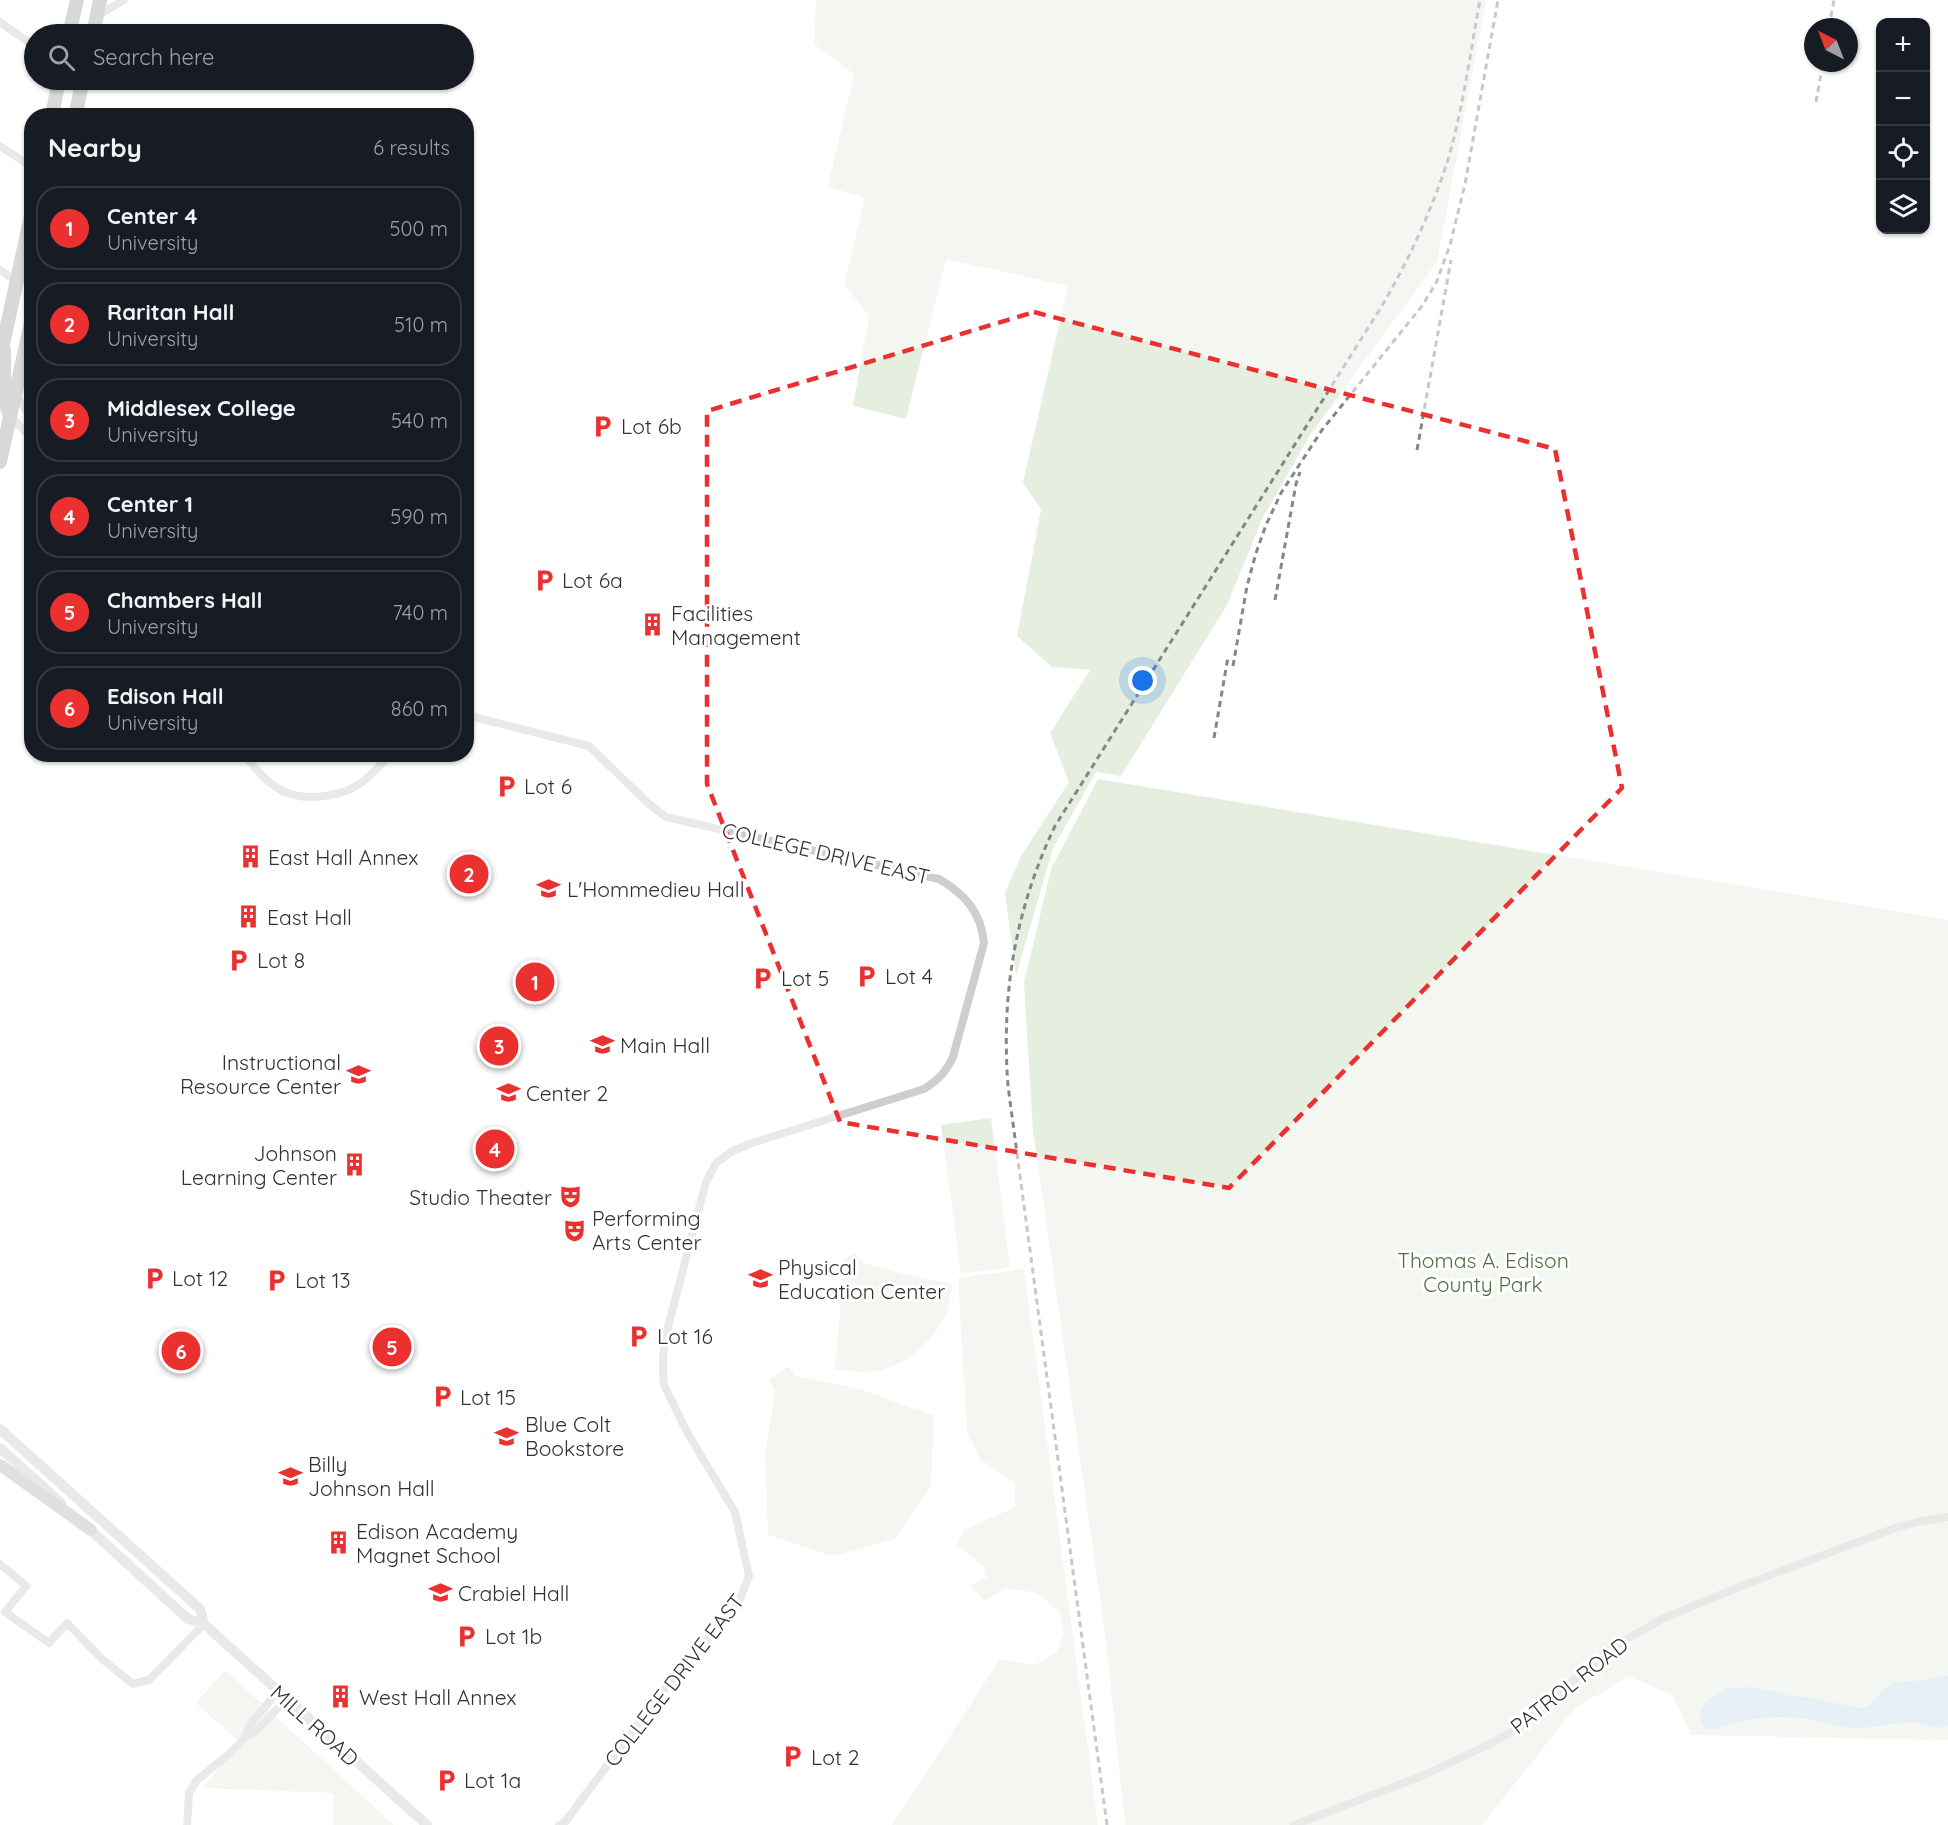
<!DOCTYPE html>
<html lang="en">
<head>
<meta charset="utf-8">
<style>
  body { margin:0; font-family:Quicksand,sans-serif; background:#242831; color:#f1f3f6 }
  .controls { position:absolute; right:18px; top:18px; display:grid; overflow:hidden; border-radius:12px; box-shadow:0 2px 4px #0004 }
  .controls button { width:54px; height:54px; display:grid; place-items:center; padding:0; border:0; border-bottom:2px solid #363941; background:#171b24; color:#f1f3f6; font:30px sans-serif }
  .compass { position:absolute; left:1804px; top:18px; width:54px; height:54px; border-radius:50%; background:#171b24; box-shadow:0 2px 4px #0004; rotate:318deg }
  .you { position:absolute; left:1143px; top:681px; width:21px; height:21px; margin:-15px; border:4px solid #fff; border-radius:50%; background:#1a73e8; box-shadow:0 0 0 9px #1a73e833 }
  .badge { display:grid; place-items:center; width:39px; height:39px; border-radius:50%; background:#eb3130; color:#fff; font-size:20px; font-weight:700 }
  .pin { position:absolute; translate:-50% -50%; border:3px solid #fff; box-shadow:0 2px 6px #0006 }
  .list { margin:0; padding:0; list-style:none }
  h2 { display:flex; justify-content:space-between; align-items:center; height:78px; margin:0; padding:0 24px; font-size:26px }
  h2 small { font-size:20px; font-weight:400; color:#9ea1a6 }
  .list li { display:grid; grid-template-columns:39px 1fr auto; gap:18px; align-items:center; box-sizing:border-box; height:84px; margin:0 12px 12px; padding:0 12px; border:2px solid #363941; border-radius:24px }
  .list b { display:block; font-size:22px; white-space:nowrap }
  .list p { margin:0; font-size:20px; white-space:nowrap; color:#9ea1a6 }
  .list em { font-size:20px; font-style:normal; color:#9ea1a6 }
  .icon { flex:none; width:33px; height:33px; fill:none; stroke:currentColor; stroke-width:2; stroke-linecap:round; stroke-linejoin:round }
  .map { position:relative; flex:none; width:1948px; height:1825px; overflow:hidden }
  .search { position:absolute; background:#171b24; box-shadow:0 2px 4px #0004; left:24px; top:24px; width:450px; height:66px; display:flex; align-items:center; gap:15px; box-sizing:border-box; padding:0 21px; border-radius:33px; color:#9ea1a6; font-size:22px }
  .panel { position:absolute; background:#171b24; box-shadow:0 2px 4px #0004; left:24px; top:108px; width:450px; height:654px; border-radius:24px }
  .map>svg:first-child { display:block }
  .green { fill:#e6eedf }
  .water { fill:#cbdeee }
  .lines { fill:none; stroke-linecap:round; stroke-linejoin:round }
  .minor { stroke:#cecece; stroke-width:8 }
  .tertiary { stroke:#cecece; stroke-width:10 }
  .secondary { stroke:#bbb; stroke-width:12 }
  .primary { stroke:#a9a9a9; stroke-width:14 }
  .rail { stroke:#868686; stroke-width:3; stroke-dasharray:6 4.5; stroke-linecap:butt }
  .marked { fill:none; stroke:#eb3130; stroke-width:4.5; stroke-dasharray:12 8; stroke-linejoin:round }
  .labels { text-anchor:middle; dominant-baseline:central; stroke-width:6; stroke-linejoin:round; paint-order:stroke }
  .poi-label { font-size:21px; fill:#313131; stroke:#fff; text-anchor:start }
  .street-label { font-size:21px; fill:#313131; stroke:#fff }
  .park-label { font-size:21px; fill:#506f3c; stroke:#fff }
</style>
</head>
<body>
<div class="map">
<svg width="1948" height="1825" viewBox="0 0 1948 1825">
  <rect width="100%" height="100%" fill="#fff"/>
  <g class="green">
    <path d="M816,0h670l-49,262 -127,173 -48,84 -35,86 -106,171 -25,-4 -43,76 -37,128 -11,-83 16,-37 48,-74 -19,-49 40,-63 -38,-3 -35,-31 24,-126 -18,-28 45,-196 -122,-27 -40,160 -53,-13 16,-90 -25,-32 21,-86 -37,-11 26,-113 -40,-30z"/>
    <path d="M1098,779l850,141v756l-27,4 -27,2 -25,24 -10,2 -49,-11 -18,-1 -18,-5 -24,-4 -40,43c30,-10 60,-15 92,-11 18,2 37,8 55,9 19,2 38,-5 56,-5 16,-1 16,10 35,2v15l-257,-5 -18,-39 -43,-20 -55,32 -93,117h-357l-19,-184 -73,-511 -9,-147 27,-114z"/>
    <path d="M991,1118l19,149 -49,7 -20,-149z"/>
    <path d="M855,1252l7,10 42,12 48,10c-1,7 -2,16 -4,23 -8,29 -38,55 -66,63 -16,4 -32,1 -47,-1l8,-93 -7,-11z"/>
    <path d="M1024,1269l74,556h-206l108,-166 34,6 23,-13 7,-19 -4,-21 -23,-19 -31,-5 -21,13 -15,-15 17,-9 -4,-11 -26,-21 7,-15 51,-23v-24l-35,-24 -13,-27 -9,-154z"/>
    <path d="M788,1366l7,10 65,13 74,27 -3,70 -36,53 -63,17 -64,-21 -3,-83 10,-61 -6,-11z"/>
    <path d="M225,1670l169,155h-61v-32l-130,-5 36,-46 -43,-39z"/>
  </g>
  <path class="water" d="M1939,1676h9v49c-17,8 -19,-3 -35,-2 -19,0 -39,6 -59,5 -16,-1 -33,-6 -49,-9 -33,-5 -64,1 -95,11l-9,-5 -1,-8 2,-10 7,-8 19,-11 22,-1 24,4 18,5 18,1 49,11 10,-2 15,-18 10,-6 27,-2z"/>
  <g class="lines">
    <g class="minor">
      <path d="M97,16l27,-16"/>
      <path d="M0,22l34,24"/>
      <path d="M0,146l32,21"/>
      <path d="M0,270l16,11"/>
      <path d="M15,395l17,23"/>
      <path d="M11,417l21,22"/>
      <path d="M466,715l123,31 60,58 17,13 273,62c26,15 42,33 45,64l-31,114c-7,15 -15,23 -29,32l-175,55 -18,8 -15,11 -10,19 -38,145 -5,29v19l1,10 24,49 47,78 14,64 -11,28 -70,80 -103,138 -6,3"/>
      <path d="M244,754c22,30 42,48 81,42 12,-2 22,-4 31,-10 14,-8 24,-21 35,-32"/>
      <path d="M0,1564l26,22 -21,26 44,31 18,-20 35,36 31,25 16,-4 55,-56"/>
      <path d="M277,1692l-28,34 -4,12 11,-7 30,-31"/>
      <path d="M187,1825l2,-32 8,-13 32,-26 16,-16"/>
      <path d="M1294,1825l128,-49 70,-33 29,-17 90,-78 53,-30 80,-33 151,-57 22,-6 31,-5"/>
    </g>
    <g class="tertiary">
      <path d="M0,1429l200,180 4,15"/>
      <path d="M0,1448l61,55"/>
      <path d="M86,1526l102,93 16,5 223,201"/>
    </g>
    <path class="secondary" d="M0,1465l91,65"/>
    <g class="primary">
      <path d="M69,34l8,-34"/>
      <path d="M93,34l7,-34"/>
      <path d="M52,116l7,-36"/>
      <path d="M75,116l8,-36"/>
      <path d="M4,350v49l6,17"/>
      <path d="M0,358l32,-147"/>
      <path d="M0,462l32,-144"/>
    </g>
    <g class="rail">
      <path d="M1829,27l5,-27"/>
      <path d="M1816,102l7,-39"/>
      <path d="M1417,450l34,-190"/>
      <path d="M1275,600l21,-116 4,-12"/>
      <path d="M1233,666l14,-80 9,-33 10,-28 15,-32 41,-63 100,-124 15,-25 13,-36 15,-61 33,-184"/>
      <path d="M1214,738l14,-81"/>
      <path d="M1107,1825l-99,-739c-7,-92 7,-176 47,-260l325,-517c28,-47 50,-95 67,-146 16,-53 23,-109 33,-163"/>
    </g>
  </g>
  <path d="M0 0H1948V1825H0ZM1034,312l521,137 67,339 -393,400 -389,-66 -133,-338v-373z" fill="#fff" fill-opacity=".55" fill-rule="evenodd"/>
  <path class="marked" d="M1034,312l521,137 67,339 -393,400 -389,-66 -133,-338v-373z"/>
  <defs>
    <symbol id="parking-bare" viewBox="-9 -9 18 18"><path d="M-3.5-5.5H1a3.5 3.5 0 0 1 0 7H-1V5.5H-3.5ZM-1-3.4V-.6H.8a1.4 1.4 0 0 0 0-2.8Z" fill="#eb3130" stroke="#fff" stroke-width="2.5" paint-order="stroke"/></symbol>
    <symbol id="building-bare" viewBox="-9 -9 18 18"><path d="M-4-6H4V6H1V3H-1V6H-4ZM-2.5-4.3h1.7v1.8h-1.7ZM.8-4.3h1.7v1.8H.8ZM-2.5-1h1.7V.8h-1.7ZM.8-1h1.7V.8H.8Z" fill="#eb3130" stroke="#fff" stroke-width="2.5" paint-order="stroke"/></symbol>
    <symbol id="university-bare" viewBox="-9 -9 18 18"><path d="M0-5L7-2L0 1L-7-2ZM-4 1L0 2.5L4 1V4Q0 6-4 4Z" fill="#eb3130" stroke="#fff" stroke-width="2.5" paint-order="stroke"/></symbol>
    <symbol id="theatre-bare" viewBox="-9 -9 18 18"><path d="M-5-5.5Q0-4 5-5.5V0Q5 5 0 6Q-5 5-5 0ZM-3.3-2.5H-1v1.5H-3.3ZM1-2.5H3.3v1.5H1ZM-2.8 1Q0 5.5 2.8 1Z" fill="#eb3130" stroke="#fff" stroke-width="2.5" paint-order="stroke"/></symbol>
  </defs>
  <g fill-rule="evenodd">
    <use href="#parking-bare" x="586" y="410" width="33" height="33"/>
    <use href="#parking-bare" x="528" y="564" width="33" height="33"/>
    <use href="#building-bare" x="636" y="608" width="33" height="33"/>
    <use href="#parking-bare" x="490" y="770" width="33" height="33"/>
    <use href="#building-bare" x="234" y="840" width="33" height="33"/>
    <use href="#university-bare" x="532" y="872" width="33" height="33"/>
    <use href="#building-bare" x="232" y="900" width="33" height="33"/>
    <use href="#parking-bare" x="222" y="944" width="33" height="33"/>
    <use href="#parking-bare" x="850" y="960" width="33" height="33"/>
    <use href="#parking-bare" x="746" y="962" width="33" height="33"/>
    <use href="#university-bare" x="586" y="1028" width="33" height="33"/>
    <use href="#university-bare" x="342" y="1058" width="33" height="33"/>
    <use href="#university-bare" x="492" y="1076" width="33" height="33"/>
    <use href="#building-bare" x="338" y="1148" width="33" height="33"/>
    <use href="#theatre-bare" x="554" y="1180" width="33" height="33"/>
    <use href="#theatre-bare" x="558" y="1214" width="33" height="33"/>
    <use href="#parking-bare" x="138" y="1262" width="33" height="33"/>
    <use href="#university-bare" x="744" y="1262" width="33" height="33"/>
    <use href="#parking-bare" x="260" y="1264" width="33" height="33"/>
    <use href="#parking-bare" x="622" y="1320" width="33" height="33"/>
    <use href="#parking-bare" x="426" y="1380" width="33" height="33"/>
    <use href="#university-bare" x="490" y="1420" width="33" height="33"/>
    <use href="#university-bare" x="274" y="1460" width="33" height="33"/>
    <use href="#building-bare" x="322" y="1526" width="33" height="33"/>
    <use href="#university-bare" x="424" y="1576" width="33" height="33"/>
    <use href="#parking-bare" x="450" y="1620" width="33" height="33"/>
    <use href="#building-bare" x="324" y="1680" width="33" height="33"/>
    <use href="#parking-bare" x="776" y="1740" width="33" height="33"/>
    <use href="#parking-bare" x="430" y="1764" width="33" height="33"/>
  </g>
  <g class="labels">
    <g class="poi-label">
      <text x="621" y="426">Lot 6b</text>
      <text x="562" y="580">Lot 6a</text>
      <text x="671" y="613">Facilities<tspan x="671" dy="24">Management</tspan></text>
      <text x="524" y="786">Lot 6</text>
      <text x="268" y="857">East Hall Annex</text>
      <text x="567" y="889">L'Hommedieu Hall</text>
      <text x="267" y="917">East Hall</text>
      <text x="257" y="960">Lot 8</text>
      <text x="885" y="976">Lot 4</text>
      <text x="781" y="978">Lot 5</text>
      <text x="620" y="1045">Main Hall</text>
      <text x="341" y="1062" text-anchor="end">Instructional<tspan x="341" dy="24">Resource Center</tspan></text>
      <text x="526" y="1093">Center 2</text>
      <text x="337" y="1153" text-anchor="end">Johnson<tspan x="337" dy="24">Learning Center</tspan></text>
      <text x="552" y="1197" text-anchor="end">Studio Theater</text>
      <text x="592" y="1218">Performing<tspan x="592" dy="24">Arts Center</tspan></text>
      <text x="778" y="1267">Physical<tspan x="778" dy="24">Education Center</tspan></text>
      <text x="172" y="1278">Lot 12</text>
      <text x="295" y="1280">Lot 13</text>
      <text x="657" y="1336">Lot 16</text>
      <text x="460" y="1397">Lot 15</text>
      <text x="525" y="1424">Blue Colt<tspan x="525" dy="24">Bookstore</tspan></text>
      <text x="308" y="1464">Billy<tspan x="308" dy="24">Johnson Hall</tspan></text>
      <text x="356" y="1531">Edison Academy<tspan x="356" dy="24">Magnet School</tspan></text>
      <text x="458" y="1593">Crabiel Hall</text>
      <text x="485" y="1636">Lot 1b</text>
      <text x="359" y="1697">West Hall Annex</text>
      <text x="811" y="1757">Lot 2</text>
      <text x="464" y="1780">Lot 1a</text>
    </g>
    <g class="street-label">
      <text transform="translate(826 853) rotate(13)">COLLEGE DRIVE EAST</text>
      <text transform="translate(674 1680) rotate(-52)">COLLEGE DRIVE EAST</text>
      <text transform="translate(1569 1685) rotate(-38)">PATROL ROAD</text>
      <text transform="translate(315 1725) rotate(42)">MILL ROAD</text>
    </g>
    <g class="park-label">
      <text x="1483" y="1260">Thomas A. Edison<tspan x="1483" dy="24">County Park</tspan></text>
    </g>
  </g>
</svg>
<div class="controls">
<button>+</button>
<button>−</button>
<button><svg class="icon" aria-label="locate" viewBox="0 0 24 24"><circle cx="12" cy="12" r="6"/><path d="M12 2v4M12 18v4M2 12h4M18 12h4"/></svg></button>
<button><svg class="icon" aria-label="layers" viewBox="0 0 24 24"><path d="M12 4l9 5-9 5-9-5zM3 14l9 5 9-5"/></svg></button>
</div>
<svg class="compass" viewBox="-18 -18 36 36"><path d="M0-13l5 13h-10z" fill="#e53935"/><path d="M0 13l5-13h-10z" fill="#9ea1a6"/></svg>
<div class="you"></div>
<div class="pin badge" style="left:535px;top:982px">1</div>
<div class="pin badge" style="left:469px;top:874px">2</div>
<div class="pin badge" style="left:499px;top:1046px">3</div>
<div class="pin badge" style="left:495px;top:1149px">4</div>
<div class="pin badge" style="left:392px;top:1347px">5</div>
<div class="pin badge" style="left:181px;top:1351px">6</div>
<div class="search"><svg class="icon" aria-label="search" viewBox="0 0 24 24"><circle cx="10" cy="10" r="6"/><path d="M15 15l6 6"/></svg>Search here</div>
<section class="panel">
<h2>Nearby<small>6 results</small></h2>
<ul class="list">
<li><span class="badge">1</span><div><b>Center 4</b><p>University</p></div><em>500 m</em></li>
<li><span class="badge">2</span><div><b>Raritan Hall</b><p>University</p></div><em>510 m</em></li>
<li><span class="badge">3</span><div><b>Middlesex College</b><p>University</p></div><em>540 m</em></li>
<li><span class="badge">4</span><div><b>Center 1</b><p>University</p></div><em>590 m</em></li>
<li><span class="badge">5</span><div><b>Chambers Hall</b><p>University</p></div><em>740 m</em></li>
<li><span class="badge">6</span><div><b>Edison Hall</b><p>University</p></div><em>860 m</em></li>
</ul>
</section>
</div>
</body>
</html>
